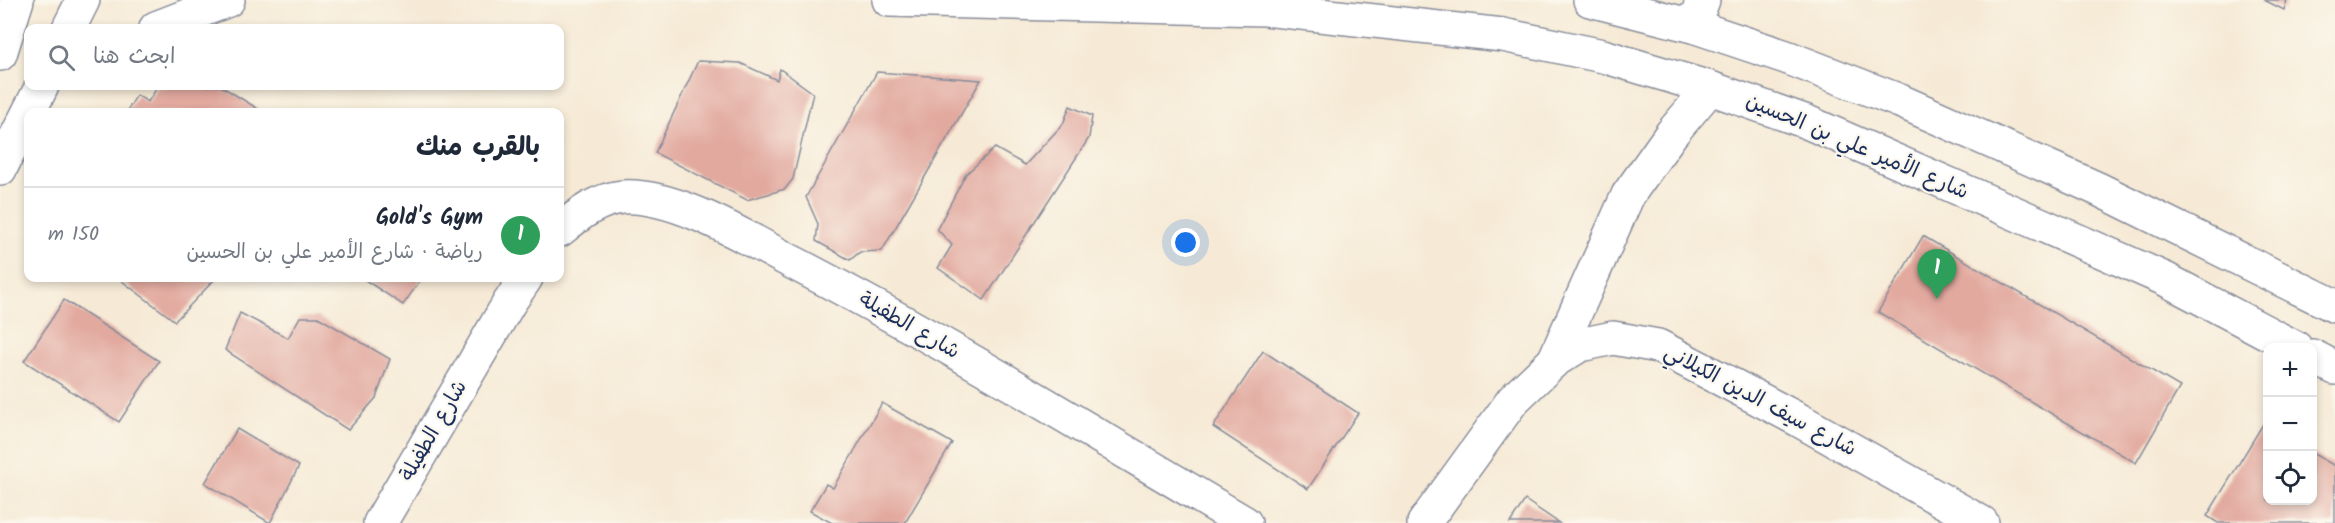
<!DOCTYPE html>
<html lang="ar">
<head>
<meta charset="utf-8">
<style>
  body { margin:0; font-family:Kalam,"Playpen Sans Arabic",sans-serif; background:#f6f6f7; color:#1f2937; direction:rtl }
  .controls { position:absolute; right:18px; bottom:18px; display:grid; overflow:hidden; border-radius:12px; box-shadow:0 3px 9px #0003 }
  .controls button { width:54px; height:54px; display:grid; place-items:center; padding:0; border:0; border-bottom:2px solid #e0e1e3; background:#fff; color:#1f2937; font:30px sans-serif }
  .you { position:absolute; left:1186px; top:243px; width:21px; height:21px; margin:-15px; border:4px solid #fff; border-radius:50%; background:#1a73e8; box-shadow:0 0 0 9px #1a73e833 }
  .badge { display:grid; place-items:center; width:39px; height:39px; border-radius:50%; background:#b5179e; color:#fff; font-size:20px; font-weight:700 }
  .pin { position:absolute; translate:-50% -50px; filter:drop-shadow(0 2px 3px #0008) }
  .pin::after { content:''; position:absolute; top:32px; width:21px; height:18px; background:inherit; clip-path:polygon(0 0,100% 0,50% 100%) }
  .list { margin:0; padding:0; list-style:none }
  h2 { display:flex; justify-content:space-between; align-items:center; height:78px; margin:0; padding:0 24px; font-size:26px }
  h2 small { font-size:20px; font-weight:400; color:#747a83 }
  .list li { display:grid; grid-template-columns:39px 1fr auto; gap:18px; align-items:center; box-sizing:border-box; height:96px; padding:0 24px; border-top:2px solid #e0e1e3 }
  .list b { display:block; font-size:22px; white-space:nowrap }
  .list p { margin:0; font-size:20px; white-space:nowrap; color:#747a83 }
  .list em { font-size:20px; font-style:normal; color:#747a83 }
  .icon { flex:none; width:33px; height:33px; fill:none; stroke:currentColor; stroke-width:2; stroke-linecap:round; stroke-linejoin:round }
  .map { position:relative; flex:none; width:2335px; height:523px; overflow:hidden; direction:ltr }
  .search { position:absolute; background:#fff; box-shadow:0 3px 9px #0003; left:24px; top:24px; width:540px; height:66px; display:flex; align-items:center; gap:15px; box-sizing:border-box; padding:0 21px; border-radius:12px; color:#747a83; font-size:22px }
  .panel { position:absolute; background:#fff; box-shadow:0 3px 9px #0003; left:24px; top:108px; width:540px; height:174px; border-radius:12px; direction:rtl }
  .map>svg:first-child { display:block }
  .building { fill:#e2a99f }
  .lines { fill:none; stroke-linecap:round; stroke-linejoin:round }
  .street-casing { stroke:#888c9a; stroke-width:36 }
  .secondary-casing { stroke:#888c9a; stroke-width:36 }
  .street { stroke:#fff; stroke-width:33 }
  .secondary { stroke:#fff; stroke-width:33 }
  .labels { text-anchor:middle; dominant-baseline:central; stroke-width:4.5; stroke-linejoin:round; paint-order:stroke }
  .street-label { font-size:21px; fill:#1b2f5e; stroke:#fbf7ec }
</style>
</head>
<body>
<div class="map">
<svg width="2335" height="523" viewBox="0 0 2335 523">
  <rect width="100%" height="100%" fill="#fbf7ec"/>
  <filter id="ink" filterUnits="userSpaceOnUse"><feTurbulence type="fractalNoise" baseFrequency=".0167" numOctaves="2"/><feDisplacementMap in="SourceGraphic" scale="12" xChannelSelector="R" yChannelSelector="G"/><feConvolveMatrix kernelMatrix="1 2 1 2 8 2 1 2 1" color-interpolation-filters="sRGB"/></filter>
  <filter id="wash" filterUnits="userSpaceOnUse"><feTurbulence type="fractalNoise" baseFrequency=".008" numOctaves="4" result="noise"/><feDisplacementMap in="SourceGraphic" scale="24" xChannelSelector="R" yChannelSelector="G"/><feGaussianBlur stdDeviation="1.35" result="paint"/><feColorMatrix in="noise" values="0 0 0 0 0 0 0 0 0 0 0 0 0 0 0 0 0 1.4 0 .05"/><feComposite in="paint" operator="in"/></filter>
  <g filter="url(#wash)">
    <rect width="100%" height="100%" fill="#f6ead6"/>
    <g id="blocks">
      <g class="building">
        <path d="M2264,0h23l-3,10z"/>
        <path d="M698,61l42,2 37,17 3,-11 33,24 -20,86 -8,10 -38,11 -92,-47z"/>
        <path d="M877,72l104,8 -99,171 -22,1 -10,8 -34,-19 2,-17 -12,-27z"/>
        <path d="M158,86l12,2 1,-2h50l42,26h-137l11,-17 11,7z"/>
        <path d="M1070,106l22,10 -3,22 -105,162 -46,-32 14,-23 -15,-16 29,-55 29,-26 30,17 38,-41z"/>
        <path d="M1923,236l257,151 -44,76 -258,-151z"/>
        <path d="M118,278h98l-41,43z"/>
        <path d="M362,278h60l-19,27z"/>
        <path d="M64,300l95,61 -40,61 -95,-61z"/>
        <path d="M240,313l48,25 12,-21h18l72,42 -14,39 -28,32 -123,-80z"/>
        <path d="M1263,351l95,62 -50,76 -95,-62z"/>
        <path d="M882,403l70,40 -47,80h-73l-22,-12 16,-27 7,4z"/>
        <path d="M2263,424l5,3v73h44v-47l23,13v57h-117l-11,-7z"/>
        <path d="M237,429l62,37 -29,57 -65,-40z"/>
        <path d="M1525,500l34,23h-49z"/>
      </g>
    </g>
  </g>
  <g filter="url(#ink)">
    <use href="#blocks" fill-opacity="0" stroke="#888c9a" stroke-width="1.5"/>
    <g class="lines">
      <defs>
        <g id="street">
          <path d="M1693,26l10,-26"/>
          <path d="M560,230c18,-15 38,-31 63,-33 53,-3 125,42 171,66 154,80 302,172 451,260"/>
          <path d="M1554,361l74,-166 44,-62 38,-45"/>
          <path d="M380,523l129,-220 17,-25"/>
          <path d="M1424,523l89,-123 41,-39 26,-16 33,-7 45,8 141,74 183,103"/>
        </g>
        <g id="secondary">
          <path d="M889,0l376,9 238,26 100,21 107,32 97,34 358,157 131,69"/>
          <path d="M1590,0l103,26 93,31 114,44 198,88 237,117"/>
          <path d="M69,28l14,-28"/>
          <path d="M156,28l72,-28"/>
          <path d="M0,54l17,-54"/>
          <path d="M0,169l42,-83"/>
          <path d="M2312,356l23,12"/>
        </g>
      </defs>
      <use href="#street" class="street-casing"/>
      <use href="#secondary" class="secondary-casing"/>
      <use href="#street" class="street"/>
      <use href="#secondary" class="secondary"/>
    </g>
  </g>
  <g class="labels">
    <g class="street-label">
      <text transform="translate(1857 147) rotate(23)">شارع الأمير علي بن الحسين</text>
      <text transform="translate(909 326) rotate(30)">شارع الطفيلة</text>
      <text transform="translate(1760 401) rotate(28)">شارع سيف الدين الكيلاني</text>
      <text transform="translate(434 431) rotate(-60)">شارع الطفيلة</text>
    </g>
  </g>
</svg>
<div class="controls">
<button>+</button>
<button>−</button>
<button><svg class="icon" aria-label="locate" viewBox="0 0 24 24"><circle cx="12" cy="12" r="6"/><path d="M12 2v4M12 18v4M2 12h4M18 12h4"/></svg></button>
</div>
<div class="you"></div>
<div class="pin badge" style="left:1937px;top:299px;background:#2e9e5b">1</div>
<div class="search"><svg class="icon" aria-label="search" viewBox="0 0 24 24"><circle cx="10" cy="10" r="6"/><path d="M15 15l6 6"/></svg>ابحث هنا</div>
<section class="panel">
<h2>بالقرب منك<small></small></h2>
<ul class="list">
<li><span class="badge" style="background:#2e9e5b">1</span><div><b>Gold's Gym</b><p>رياضة · شارع الأمير علي بن الحسين</p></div><em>150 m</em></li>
</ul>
</section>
</div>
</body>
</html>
